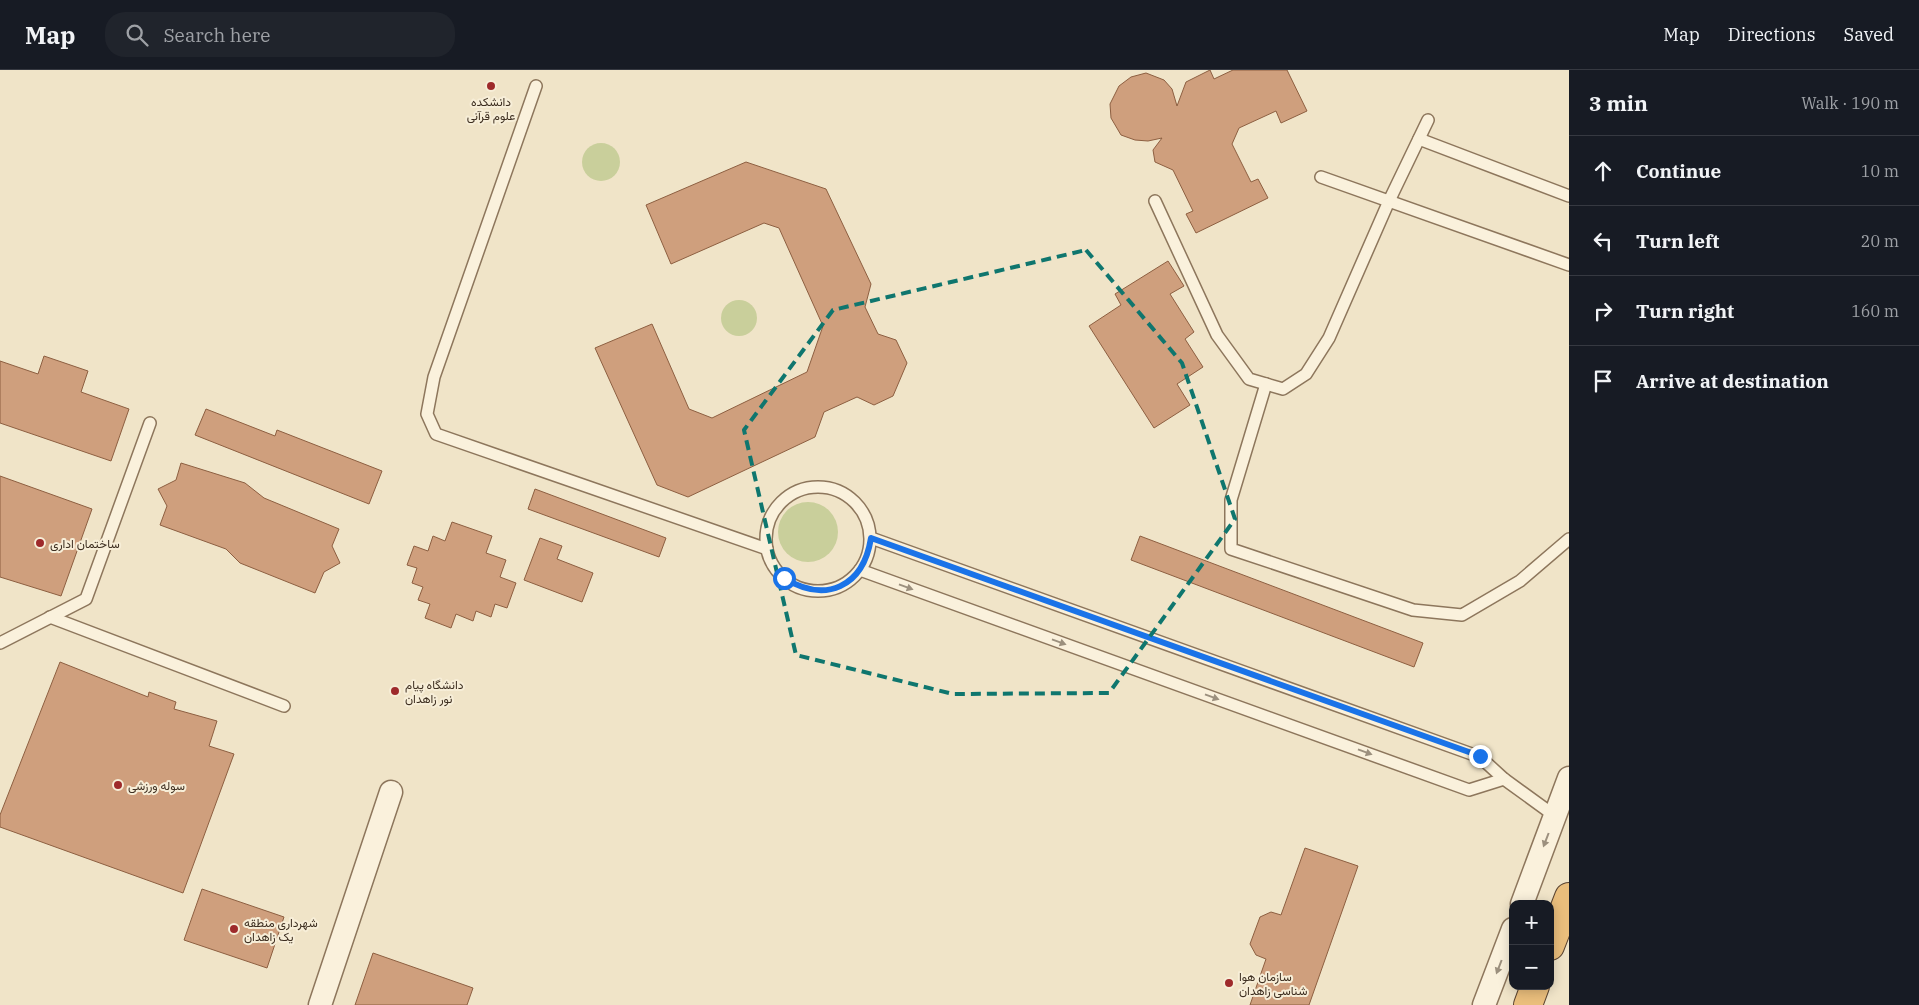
<!DOCTYPE html>
<html lang="en">
<head>
<meta charset="utf-8">
<style>
  body { margin:0; font-family:"IBM Plex Serif",Vazirmatn,serif; background:#20242c; color:#f1f3f6 }
  .controls { position:absolute; right:15px; bottom:15px; display:grid; overflow:hidden; border-radius:10px; box-shadow:0 2px 12px #0003 }
  .controls button { width:45px; height:45px; display:grid; place-items:center; padding:0; border:0; border-bottom:1px solid #363941; background:#171b24; color:#f1f3f6; font:25px sans-serif }
  .stop { position:absolute; width:15px; height:15px; margin:-11px; border:4px solid #1a73e8; border-radius:50%; background:#fff }
  .stop.end { background:#1a73e8; border-color:#fff; box-shadow:0 1px 5px #0008 }
  .list { margin:0; padding:0; list-style:none }
  h2 { display:flex; justify-content:space-between; align-items:center; height:65px; margin:0; padding:0 20px; font-size:21px }
  h2 small { font-size:16px; font-weight:400; color:#9ea1a6 }
  .list li { display:grid; grid-template-columns:32px 1fr auto; gap:15px; align-items:center; box-sizing:border-box; height:70px; padding:0 20px; border-top:1px solid #363941 }
  .list b { display:block; font-size:19px; white-space:nowrap }
  .list em { font-size:16px; font-style:normal; color:#9ea1a6 }
  .icon { flex:none; width:28px; height:28px; fill:none; stroke:currentColor; stroke-width:2; stroke-linecap:round; stroke-linejoin:round }
  .map { position:relative; flex:none; width:1569px; height:935px; overflow:hidden }
  header { display:flex; align-items:center; gap:30px; box-sizing:border-box; height:70px; padding:0 25px; background:#171b24; border-bottom:1px solid #363941 }
  header strong { font-size:24px }
  nav { display:flex; gap:28px; margin-inline-start:auto; font-size:18px }
  .search { width:350px; height:45px; background:#20242c; display:flex; align-items:center; gap:12px; box-sizing:border-box; padding:0 18px; border-radius:20px; color:#9ea1a6; font-size:19px }
  main { display:flex }
  aside { flex:1; background:#171b24 }
  .map>svg:first-child { display:block }
  .green { fill:#c9cf9b }
  .building { fill:#cf9f7d; stroke:#8d5f41 }
  .lines { fill:none; stroke-linecap:round; stroke-linejoin:round }
  .service-casing { stroke:#8d765c; stroke-width:14 }
  .minor-casing { stroke:#8d765c; stroke-width:25 }
  .trunk-casing { stroke:#5b4430; stroke-width:30 }
  .service { stroke:#faf1dc; stroke-width:11 }
  .minor { stroke:#faf1dc; stroke-width:22 }
  .trunk { stroke:#eabe7c; stroke-width:28 }
  .oneway { fill:#9c907e }
  .route { stroke:#1a73e8; stroke-width:6 }
  .marked { fill:none; stroke:#0f766e; stroke-width:4; stroke-dasharray:10 6; stroke-linejoin:round }
  .poi-dot { fill:#9e2a2b; stroke:#f7eed8; stroke-width:2 }
  .labels { text-anchor:middle; dominant-baseline:central; stroke-width:4; stroke-linejoin:round; paint-order:stroke }
  .poi-label { font-size:12px; fill:#3d2e20; stroke:#f7eed8; text-anchor:start }
</style>
</head>
<body>
<header>
<strong>Map</strong>
<div class="search"><svg class="icon" aria-label="search" viewBox="0 0 24 24"><circle cx="10" cy="10" r="6"/><path d="M15 15l6 6"/></svg>Search here</div>
<nav><a>Map</a><a>Directions</a><a>Saved</a></nav>
</header>
<main>
<div class="map">
<svg width="1569" height="935" viewBox="0 0 1569 935">
  <rect width="100%" height="100%" fill="#f0e4c8"/>
  <g class="green">
    <circle cx="601" cy="92" r="19"/>
    <circle cx="739" cy="248" r="18"/>
    <circle cx="808" cy="462" r="30"/>
  </g>
  <g class="building">
    <path d="M1210,0l4,9 19,-9h54l20,41 -26,12 -5,-12 -37,17 -7,16 19,38 7,-3 10,19 -72,35 -10,-19 7,-3 -20,-41 -18,-8 -2,-12 9,-12 -14,3 -13,-1 -14,-5 -10,-17 -1,-14 9,-18 12,-9 15,-4 18,7 8,9 5,17 9,-24z"/>
    <path d="M746,92l80,27 45,95 -6,23 13,27 18,6 11,23 -14,33 -19,9 -17,-8 -33,15 -9,25 -127,60 -31,-12 -62,-137 57,-24 37,85 23,9 95,-46 16,-46 -44,-98 -15,-5 -93,41 -25,-59z"/>
    <path d="M1168,191l16,25 -14,8 24,38 -9,7 18,28 -26,17 13,21 -36,23 -65,-102 32,-21 -6,-11z"/>
    <path d="M44,286l44,15 -7,21 48,17 -18,52 -111,-38v-62l38,13z"/>
    <path d="M206,339l69,27 2,-6 105,41 -13,33 -174,-69z"/>
    <path d="M181,393l64,20 19,15 75,31 -7,17 8,17 -16,9 -9,21 -75,-30 -14,-14 -66,-24 7,-19 -9,-17 18,-9z"/>
    <path d="M0,406l92,33 -31,87 -61,-19z"/>
    <path d="M535,419l131,49 -7,19 -131,-48z"/>
    <path d="M452,452l40,14 -6,17 20,7 -6,17 16,6 -9,25 -12,-4 -4,13 -15,-6 -3,10 -17,-7 -5,14 -26,-10 5,-14 -12,-4 5,-13 -11,-4 5,-15 -10,-3 7,-19 14,5 5,-15 12,5z"/>
    <path d="M1140,466l283,107 -9,24 -283,-107z"/>
    <path d="M540,468l22,8 -5,13 36,14 -11,29 -58,-22z"/>
    <path d="M60,592l88,35 1,-5 27,10 -2,7 43,12 -8,25 25,8 -51,139 -183,-66v-12z"/>
    <path d="M1305,778l53,18 -49,139h-59l16,-46 -10,-4 -6,-11 10,-27 11,-5 10,3z"/>
    <path d="M202,819l82,28 -17,51 -83,-28z"/>
    <path d="M373,883l100,35 -6,17h-112z"/>
  </g>
  <g class="lines">
    <defs>
      <g id="service">
        <path d="M536,16l-102,291 -7,37 9,20 331,115"/>
        <path d="M1419,69l150,57"/>
        <path d="M1321,107l248,88"/>
        <path d="M1155,131l62,134 32,44 34,10 23,-15 23,-36 60,-137 39,-81"/>
        <path d="M1266,314l-35,116v49l182,61 49,5 58,-34 49,-42"/>
        <circle cx="818" cy="469" r="52"/>
        <path d="M871,468l609,219 24,22 51,37"/>
        <path d="M860,500l609,220 35,-11"/>
        <path d="M50,547l234,89"/>
        <path d="M0,573l86,-44 64,-176"/>
      </g>
      <g id="minor">
        <path d="M1522,834l47,-126"/>
        <path d="M320,935l71,-213"/>
        <path d="M1484,935l29,-76"/>
      </g>
      <g id="trunk">
        <path d="M1550,876l19,-49"/>
        <path d="M1528,935l7,-19"/>
      </g>
    </defs>
    <use href="#service" class="service-casing"/>
    <use href="#minor" class="minor-casing"/>
    <use href="#trunk" class="trunk-casing"/>
    <use href="#service" class="service"/>
    <use href="#minor" class="minor"/>
    <use href="#trunk" class="trunk"/>
  </g>
  <defs><path id="oneway-solid" d="M-6-.8H1V-3.2L6.5 0L1 3.2V.8H-6Z" transform="scale(1.25)"/></defs>
  <g class="oneway">
    <use href="#oneway-solid" transform="translate(906 517) rotate(20)"/>
    <use href="#oneway-solid" transform="translate(1059 572) rotate(20)"/>
    <use href="#oneway-solid" transform="translate(1212 627) rotate(20)"/>
    <use href="#oneway-solid" transform="translate(1365 682) rotate(20)"/>
    <use href="#oneway-solid" transform="translate(1546 770) rotate(111)"/>
    <use href="#oneway-solid" transform="translate(1499 897) rotate(111)"/>
  </g>
  <g class="lines">
    <path class="route" d="M784,508c42,26 79,9 87,-40l609,218"/>
  </g>
  <path class="marked" d="M1086,180l96,113 53,156 -126,174 -156,1 -157,-39 -52,-225 89,-120z"/>
  <g class="poi-dot">
    <circle cx="491" cy="16" r="5"/>
    <circle cx="40" cy="473" r="5"/>
    <circle cx="395" cy="621" r="5"/>
    <circle cx="118" cy="715" r="5"/>
    <circle cx="234" cy="859" r="5"/>
    <circle cx="1229" cy="913" r="5"/>
  </g>
  <g class="labels">
    <g class="poi-label">
      <text x="491" y="31" text-anchor="middle">دانشکده<tspan x="491" dy="14">علوم قرآنی</tspan></text>
      <text x="50" y="473">ساختمان اداری</text>
      <text x="405" y="614">دانشگاه پیام<tspan x="405" dy="14">نور زاهدان</tspan></text>
      <text x="128" y="715">سوله ورزشی</text>
      <text x="244" y="852">شهرداری منطقه<tspan x="244" dy="14">یک زاهدان</tspan></text>
      <text x="1239" y="906">سازمان هوا<tspan x="1239" dy="14">شناسی زاهدان</tspan></text>
    </g>
  </g>
</svg>
<div class="controls">
<button>+</button>
<button>−</button>
</div>
<div class="stop" style="left:784px;top:508px"></div>
<div class="stop end" style="left:1480px;top:686px"></div>
</div>
<aside>
<h2>3 min<small>Walk · 190 m</small></h2>
<ul class="list">
<li><svg class="icon" aria-label="ahead" viewBox="0 0 24 24"><path d="M12 20V5M6 11l6-6 6 6"/></svg><div><b>Continue</b></div><em>10 m</em></li>
<li><svg class="icon" aria-label="left" viewBox="0 0 24 24"><path d="M17 20v-9H6M10 6l-5 5 5 5"/></svg><div><b>Turn left</b></div><em>20 m</em></li>
<li><svg class="icon" aria-label="right" viewBox="0 0 24 24"><path d="M7 20v-9h11M14 6l5 5-5 5"/></svg><div><b>Turn right</b></div><em>160 m</em></li>
<li><svg class="icon" aria-label="arrive" viewBox="0 0 24 24"><path d="M6 21V4h12l-3 4 3 4H6"/></svg><div><b>Arrive at destination</b></div></li>
</ul>
</aside>
</main>
</body>
</html>
